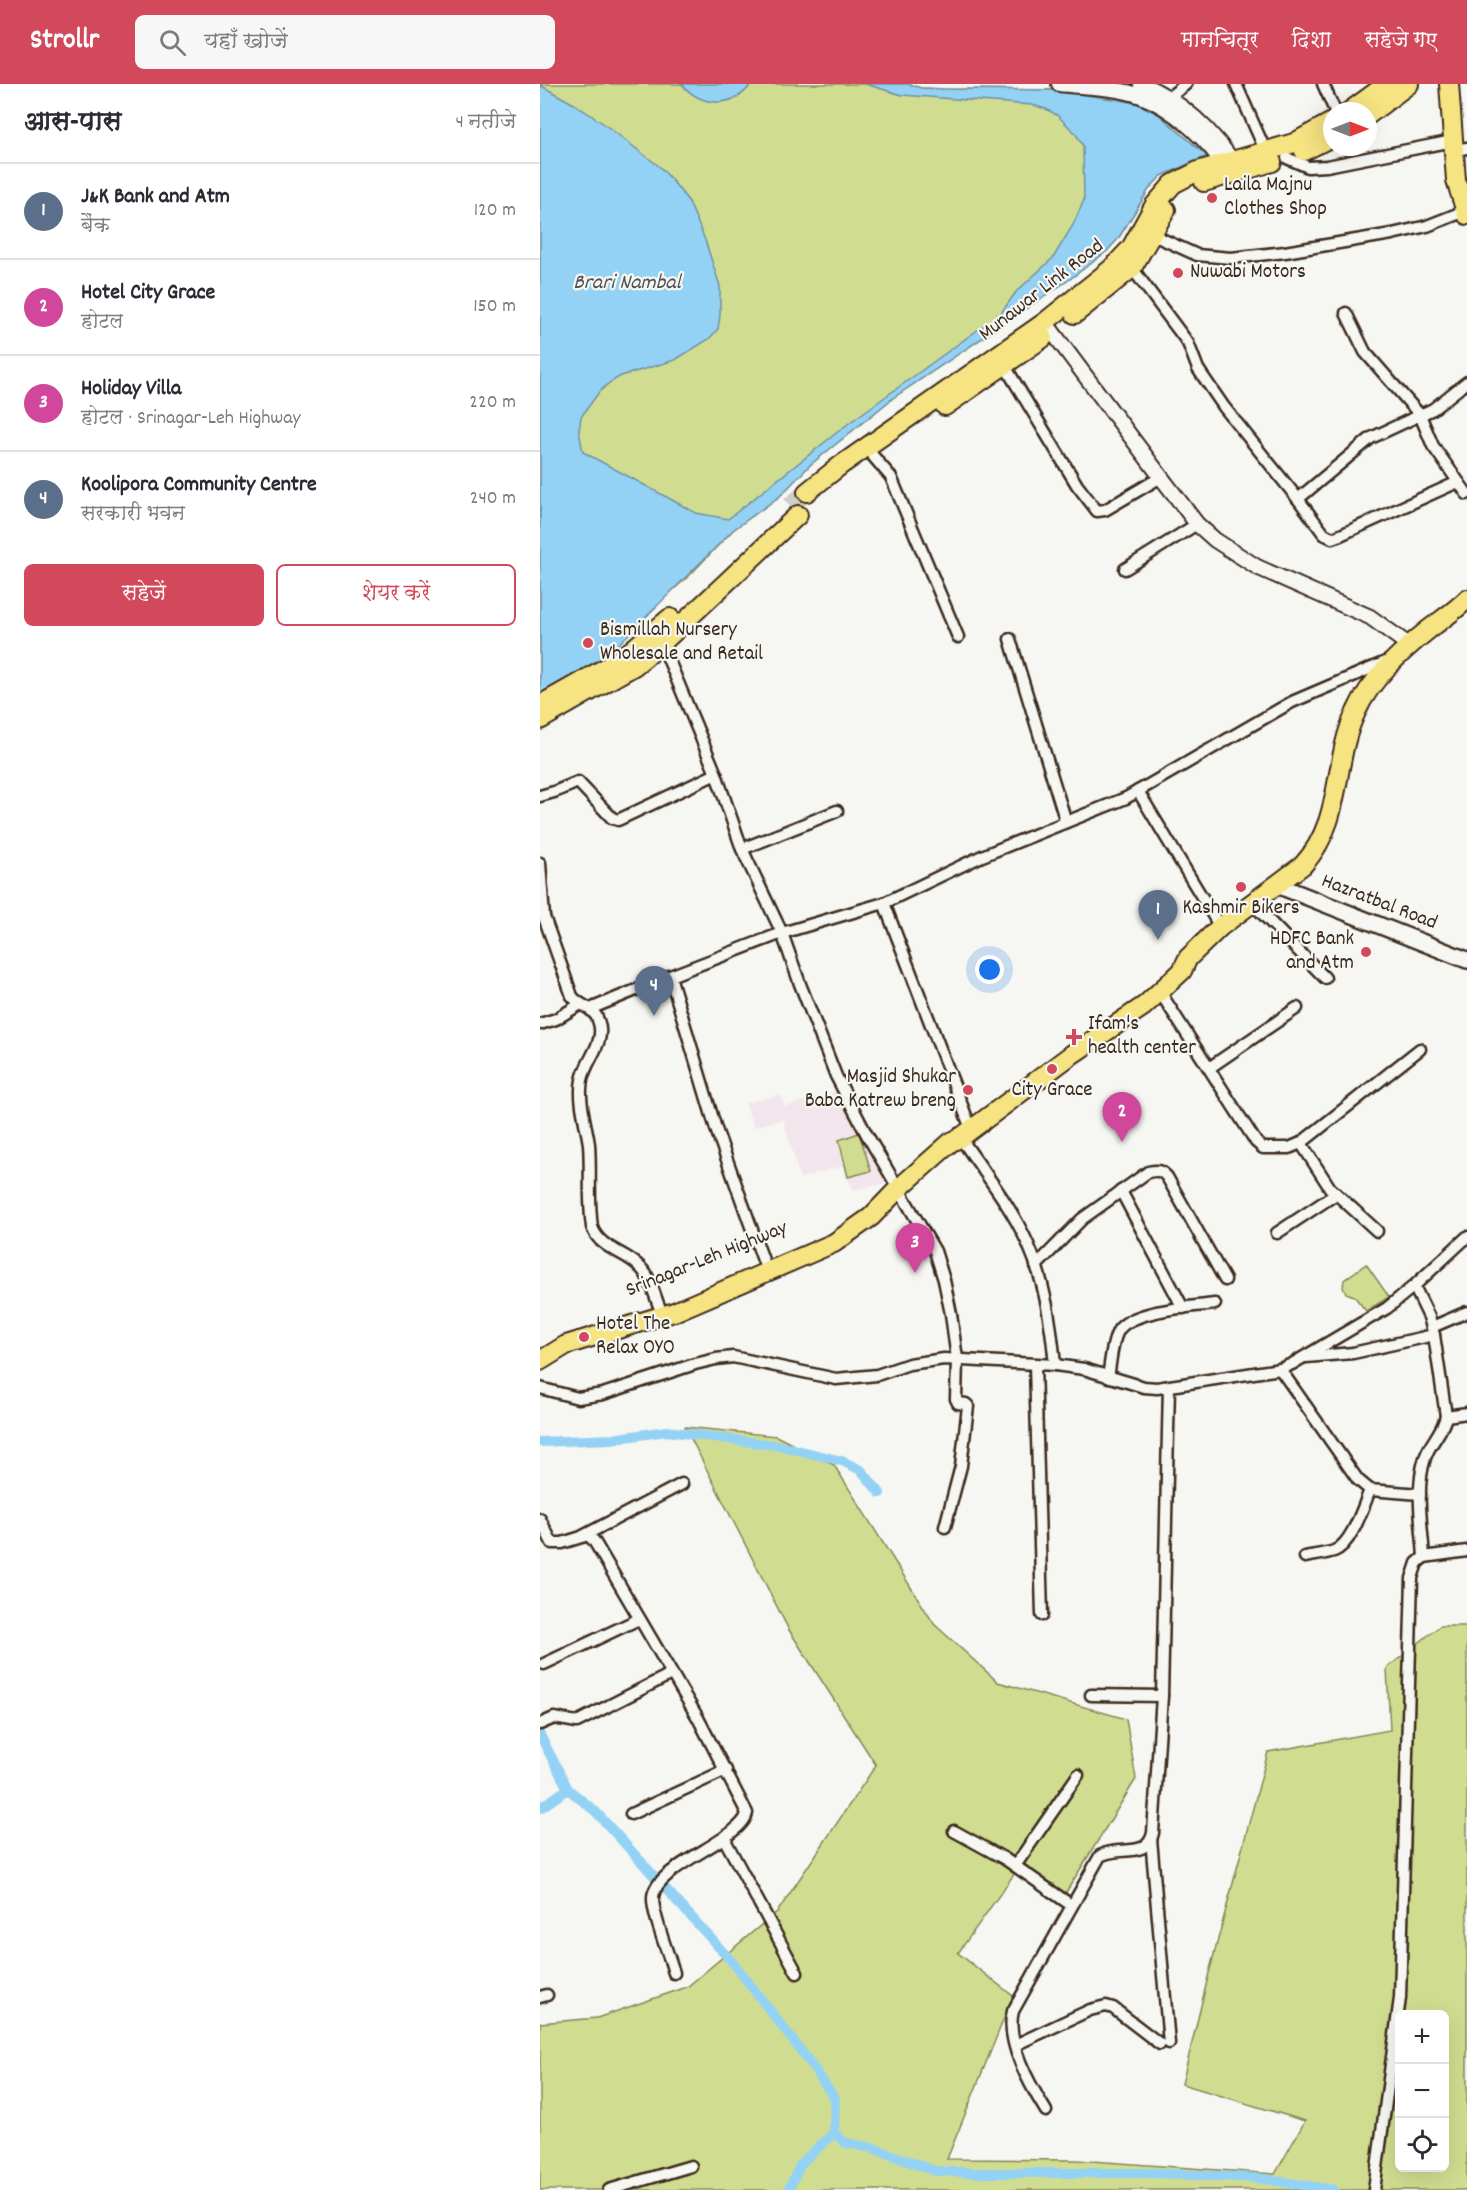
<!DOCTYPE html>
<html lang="hi">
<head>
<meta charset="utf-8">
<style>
  body { margin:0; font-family:Dekko,"Playpen Sans Deva",sans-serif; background:#f7f7f7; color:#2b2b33 }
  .controls { position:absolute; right:18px; bottom:18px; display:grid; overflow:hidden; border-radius:9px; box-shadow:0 6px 24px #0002 }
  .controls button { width:54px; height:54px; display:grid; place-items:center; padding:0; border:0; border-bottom:2px solid #e1e1e2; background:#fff; color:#2b2b33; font:30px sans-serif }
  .compass { position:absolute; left:783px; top:18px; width:54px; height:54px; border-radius:50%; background:#fff; box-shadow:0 6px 24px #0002; rotate:90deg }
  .you { position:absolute; left:450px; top:886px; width:21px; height:21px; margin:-15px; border:4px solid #fff; border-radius:50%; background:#1a73e8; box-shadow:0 0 0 9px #1a73e833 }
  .badge { display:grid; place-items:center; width:39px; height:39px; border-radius:50%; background:#d1495b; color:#fff; font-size:20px; font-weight:700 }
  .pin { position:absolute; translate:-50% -50px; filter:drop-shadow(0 2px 3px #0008) }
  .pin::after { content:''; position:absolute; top:32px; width:21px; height:18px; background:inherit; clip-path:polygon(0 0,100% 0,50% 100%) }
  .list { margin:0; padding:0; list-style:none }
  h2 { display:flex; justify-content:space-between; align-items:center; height:78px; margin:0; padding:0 24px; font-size:26px }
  h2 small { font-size:20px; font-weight:400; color:#7c7c81 }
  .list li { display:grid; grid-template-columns:39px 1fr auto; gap:18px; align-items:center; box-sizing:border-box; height:96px; padding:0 24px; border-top:2px solid #e1e1e2 }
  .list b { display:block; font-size:22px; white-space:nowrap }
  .list p { margin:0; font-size:20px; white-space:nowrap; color:#7c7c81 }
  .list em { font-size:20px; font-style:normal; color:#7c7c81 }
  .actions { display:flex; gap:12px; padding:18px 24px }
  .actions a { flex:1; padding:14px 0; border:2px solid #d1495b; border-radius:9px; text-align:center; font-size:21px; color:#d1495b }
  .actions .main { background:#d1495b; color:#fff }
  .icon { flex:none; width:33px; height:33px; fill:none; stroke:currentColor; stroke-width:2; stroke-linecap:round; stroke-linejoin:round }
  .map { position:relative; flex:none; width:927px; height:2106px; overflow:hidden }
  header { display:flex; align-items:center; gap:36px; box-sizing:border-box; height:84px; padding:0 30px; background:#d1495b; color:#fff }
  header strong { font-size:28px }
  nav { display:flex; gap:33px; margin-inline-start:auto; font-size:21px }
  .search { width:420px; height:54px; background:#f7f7f7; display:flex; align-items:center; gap:15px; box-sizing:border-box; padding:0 21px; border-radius:9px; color:#7c7c81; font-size:22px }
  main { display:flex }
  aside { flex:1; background:#fff }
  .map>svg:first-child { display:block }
  .built { fill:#f3e5ec }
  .green { fill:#d0dd90; stroke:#868457; stroke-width:1.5; fill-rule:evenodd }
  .water { fill:#94d2f5; stroke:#708f9f; stroke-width:1.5 }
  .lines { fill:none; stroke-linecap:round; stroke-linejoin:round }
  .canal { stroke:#94d2f5; stroke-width:10 }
  .primary-tunnel { stroke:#d1cdc8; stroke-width:18; stroke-dasharray:18 9; stroke-linecap:butt }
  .minor-casing { stroke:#3b2a1e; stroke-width:15 }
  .tertiary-casing { stroke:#3b2a1e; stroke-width:18 }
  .secondary-casing { stroke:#3b2a1e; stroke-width:20 }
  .primary-casing { stroke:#3b2a1e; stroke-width:22 }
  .trunk-casing { stroke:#3b2a1e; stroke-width:22 }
  .minor { stroke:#f6f6f2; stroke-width:10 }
  .tertiary { stroke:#f6f6f2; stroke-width:14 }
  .secondary { stroke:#f6f6f2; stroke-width:15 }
  .primary { stroke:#f6e381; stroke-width:18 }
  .trunk { stroke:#f6e381; stroke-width:18 }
  .poi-dot { fill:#d1495b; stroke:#f6f6f2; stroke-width:2 }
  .labels { text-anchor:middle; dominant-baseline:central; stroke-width:4.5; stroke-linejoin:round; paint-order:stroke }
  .poi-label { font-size:21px; fill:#3b2a1e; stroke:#f6f6f2; text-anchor:start }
  .street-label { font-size:21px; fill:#3b2a1e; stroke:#f6f6f2 }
  .water-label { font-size:22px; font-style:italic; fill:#515454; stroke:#f6f6f2 }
</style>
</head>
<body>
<header>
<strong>Strollr</strong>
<div class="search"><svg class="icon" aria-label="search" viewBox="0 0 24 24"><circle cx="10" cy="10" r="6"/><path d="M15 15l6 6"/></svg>यहाँ खोजें</div>
<nav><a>मानचित्र</a><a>दिशा</a><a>सहेजे गए</a></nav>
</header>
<main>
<aside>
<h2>आस-पास<small>4 नतीजे</small></h2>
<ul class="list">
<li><span class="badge" style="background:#5c6f8a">1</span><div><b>J&amp;K Bank and Atm</b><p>बैंक</p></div><em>120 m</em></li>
<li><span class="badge" style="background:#d1479c">2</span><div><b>Hotel City Grace</b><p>होटल</p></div><em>150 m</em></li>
<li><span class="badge" style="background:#d1479c">3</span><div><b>Holiday Villa</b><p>होटल · Srinagar-Leh Highway</p></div><em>220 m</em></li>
<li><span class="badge" style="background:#5c6f8a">4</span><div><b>Koolipora Community Centre</b><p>सरकारी भवन</p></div><em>240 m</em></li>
</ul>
<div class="actions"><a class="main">सहेजें</a><a>शेयर करें</a></div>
</aside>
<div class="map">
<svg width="927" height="2106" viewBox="0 0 927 2106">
  <rect width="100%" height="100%" fill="#f6f6f2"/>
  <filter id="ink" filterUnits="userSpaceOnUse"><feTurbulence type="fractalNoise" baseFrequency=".0167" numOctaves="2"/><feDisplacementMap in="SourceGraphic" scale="12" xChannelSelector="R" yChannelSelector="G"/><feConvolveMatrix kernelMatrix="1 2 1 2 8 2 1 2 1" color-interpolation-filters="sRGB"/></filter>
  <g filter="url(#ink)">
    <path class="built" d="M299,1006l51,92 -37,8 -10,-24 -43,12 -17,-59 -29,8 -9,-24 35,-8 5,12z"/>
    <g class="green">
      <path d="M0,0h367l14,4 23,1 106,1 88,14 20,10 49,42 -46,20 -12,13 -31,50 -11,12 -37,28 -177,119 -83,67 -30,31 -47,34 -43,45 -44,39 -99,76 -7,4z"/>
      <path d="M319,1049l12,38 -23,6 -9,-37z"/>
      <path d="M826,1180l23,33 -23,14 -12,-15 -8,-3 -3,-6 1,-7z"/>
      <path d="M145,1343l91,9 58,29 100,159 64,58 128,37 10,60 -73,118 -41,-34 -64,90 55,43 -66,163 130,1 198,14 30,-53 -123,-37 27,-111 59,-221 122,-22 -3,-62 53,-42h27v564h-927v-167l57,-5 90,-31 91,-76 98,-146 -87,-135zM860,1930h44v154h-44z"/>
    </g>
    <g class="water">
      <path d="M142,0h69c-16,25 -52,23 -69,0z"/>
      <path d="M325,0h42l14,4 23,1 106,1 70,10 18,4 20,10 49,42 -46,20 -12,13 -31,50 -11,12 -37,28 -177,119 -83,67 -30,31 -47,34 -130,130 -63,34v-609l34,19 30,20 56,43 11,12 18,23 16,38 15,46v29l-2,14 -9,10 -34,21 -54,16 -12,7 -10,9 -18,25 -2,14 4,21 113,61 32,6 121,-96 152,-110 15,-21 37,-34 20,-33 11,-25 -1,-54 -7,-12 -19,-19 -11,-6 -14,-4 -130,-10z"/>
    </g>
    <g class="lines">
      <g class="canal">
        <path d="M0,1358l72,-3 55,-8 114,15 61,15 19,9 19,23"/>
        <path d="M0,1651l28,54 28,23 138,152 74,96 27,39 -1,34 12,10 27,5 62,23 44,2h172l106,5 77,12"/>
        <path d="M0,1724l28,-19"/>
        <path d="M248,2106l14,-28 32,-29"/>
      </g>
      <path class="primary-tunnel" d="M250,422l17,-14"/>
      <defs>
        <g id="minor">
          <path d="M696,0l30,68"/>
          <path d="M783,0l12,27"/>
          <path d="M628,14l18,-14"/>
          <path d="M920,65l7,-1"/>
          <path d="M747,74l21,9 19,-1 126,-25"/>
          <path d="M613,151l44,20 34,3 54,-6 107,-18 35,-8 38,-15"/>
          <path d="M592,184l56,75 10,26 26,38 74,92 26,35 8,4 4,-1 122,-55"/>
          <path d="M806,229l19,39 55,63 13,31 34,48"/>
          <path d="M465,282l72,119 20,26 8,-1 56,-33"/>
          <path d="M333,372l18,21 67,160"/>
          <path d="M758,415l73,-61 62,-29 34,-27"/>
          <path d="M585,485l72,-45"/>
          <path d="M120,555l56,135 26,75 40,84 18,51 36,92 31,59 68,116 9,29 7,34 6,45 -1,40 2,4 8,1 2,2 -7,60 -16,61"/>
          <path d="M470,555l56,183"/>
          <path d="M598,707l82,136"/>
          <path d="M0,712l14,-4 24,-10 34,36 6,2 98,-46"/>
          <path d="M202,765l95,-38"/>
          <path d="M0,779l4,54 28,79c7,10 22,11 26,24 9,22 -12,39 -16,60 -4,20 4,44 7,64 2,28 -1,55 3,83 8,23 34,24 49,41 10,10 13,26 18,38"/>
          <path d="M344,819l84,218"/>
          <path d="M712,819l73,75"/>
          <path d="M130,892l46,153 48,134"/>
          <path d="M620,908l96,150 7,6h26l12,-5 119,-94"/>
          <path d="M50,925l80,-33 112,-43 102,-30 98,-47 144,-58 166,-96 96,-41"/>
          <path d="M0,940l16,-5 23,-14"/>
          <path d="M669,984l88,-60"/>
          <path d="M418,1050c24,36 52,70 70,110 17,38 23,79 27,121"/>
          <path d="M761,1059l29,45 47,43"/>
          <path d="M581,1107l62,117"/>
          <path d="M737,1149l59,-39"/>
          <path d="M496,1182l46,-47 66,-47c9,-2 13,-2 19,5l58,103"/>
          <path d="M874,1202l15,31 5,18 12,81c-3,16 -16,26 -21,42 -10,31 -3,68 -1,99"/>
          <path d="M892,1243l35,-15"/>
          <path d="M766,1273l47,-4 81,-18"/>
          <path d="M495,1281l7,250"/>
          <path d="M740,1285l78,111 12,10 50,4"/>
          <path d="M568,1293c3,-15 3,-33 10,-46 12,-21 74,-24 97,-27"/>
          <path d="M0,1304l38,10 25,-4 92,-30 21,-5 17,-2 103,22 41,-4 32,-11 35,-5 111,6 29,4 60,18 13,1 123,-19 12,-5 95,-56 27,-22 53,-49"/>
          <path d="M906,1332l21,-3"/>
          <path d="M0,1435l12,24h10l26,-8 6,6 104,177 49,95c-4,26 -92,53 -94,84 -1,18 16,57 21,76"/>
          <path d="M43,1452l99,-52"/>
          <path d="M765,1473c9,-2 20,-3 29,-6 18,-7 29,-44 36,-61"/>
          <path d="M884,1473l43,-6"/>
          <path d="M4,1580l95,-45"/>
          <path d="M551,1611l71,1"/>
          <path d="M0,1640l14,-6 23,4 94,-48"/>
          <path d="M91,1730l95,-44"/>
          <path d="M414,1747l51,28 66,46"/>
          <path d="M187,1751l-1,7 71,131"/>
          <path d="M611,1755l18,204"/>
          <path d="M475,1782l63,-91"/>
          <path d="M0,1913l7,-2"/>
          <path d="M475,1961l75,-35 16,-4 7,2 47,36"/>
          <path d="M506,2027c-16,-26 -41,-69 -33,-100l87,-155c18,-11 48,3 53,-23l9,-137 7,-309"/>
          <path d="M69,2106l82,-24"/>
          <path d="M834,2106l26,-192 12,-420 5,-15 7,-6"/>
        </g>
        <g id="tertiary">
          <path d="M519,0c27,3 57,3 82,12 32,12 71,46 86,75"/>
          <path d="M601,0c40,16 73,48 96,84"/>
          <path d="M505,238l116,155 36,47 18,16 42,27 113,50 40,29"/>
        </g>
        <path id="secondary" d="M737,801l190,75"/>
        <g id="primary">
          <path d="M909,0l7,96 11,35"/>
          <path d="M810,27l37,-27"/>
          <path d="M828,31l41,-31"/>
          <path d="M764,67l28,-14"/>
          <path d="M664,98l68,-20"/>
          <path d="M535,230l57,-46 34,-58"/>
          <path d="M405,322l98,-68"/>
          <path d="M267,408l34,-27 204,-143 66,-53 20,-21 23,-42 19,-22 25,-13 96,-28 38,-21"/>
          <path d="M0,621l81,-46 49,-41"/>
          <path d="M0,636l94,-54 28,-23 136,-128"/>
        </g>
        <path id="trunk" d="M0,1277l26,-16 108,-33 160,-69 37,-26 27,-28 53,-47 9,-4 111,-83 73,-49 38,-35 6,-13 32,-31 83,-62c41,-45 29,-103 53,-153 14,-32 45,-60 72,-82 13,-10 27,-19 39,-31"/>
      </defs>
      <use href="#minor" class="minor-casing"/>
      <use href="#tertiary" class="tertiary-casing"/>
      <use href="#secondary" class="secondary-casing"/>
      <use href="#primary" class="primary-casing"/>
      <use href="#trunk" class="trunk-casing"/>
      <use href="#minor" class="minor"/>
      <use href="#tertiary" class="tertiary"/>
      <use href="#secondary" class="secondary"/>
      <use href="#primary" class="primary"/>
      <use href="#trunk" class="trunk"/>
    </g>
  </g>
  <g class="poi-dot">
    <circle cx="672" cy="114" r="6"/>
    <circle cx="638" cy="189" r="6"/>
    <circle cx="48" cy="559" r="6"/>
    <circle cx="701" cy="803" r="6"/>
    <circle cx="826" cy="868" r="6"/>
    <path d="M531 944h6v6h6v6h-6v6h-6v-6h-6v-6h6z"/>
    <circle cx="512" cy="985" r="6"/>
    <circle cx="428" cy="1006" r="6"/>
    <circle cx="44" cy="1253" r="6"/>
  </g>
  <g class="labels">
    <g class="poi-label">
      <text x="684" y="102">Laila Majnu<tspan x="684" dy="24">Clothes Shop</tspan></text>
      <text x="650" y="189">Nuwabi Motors</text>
      <text x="60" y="547">Bismillah Nursery<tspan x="60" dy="24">Wholesale and Retail</tspan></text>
      <text x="701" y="825" text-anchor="middle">Kashmir Bikers</text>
      <text x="814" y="856" text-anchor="end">HDFC Bank<tspan x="814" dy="24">and Atm</tspan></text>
      <text x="548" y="941">Ifam's<tspan x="548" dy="24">health center</tspan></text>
      <text x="416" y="994" text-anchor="end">Masjid Shukar<tspan x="416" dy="24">Baba Katrew breng</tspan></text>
      <text x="512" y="1007" text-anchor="middle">City Grace</text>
      <text x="56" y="1241">Hotel The<tspan x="56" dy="24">Relax OYO</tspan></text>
    </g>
    <g class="street-label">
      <text transform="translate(502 207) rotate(-38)">Munawar Link Road</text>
      <text transform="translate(839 819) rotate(21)">Hazratbal Road</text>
      <text transform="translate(167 1176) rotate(-22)">Srinagar-Leh Highway</text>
    </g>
    <g class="water-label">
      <text x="87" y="199">Brari Nambal</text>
    </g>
  </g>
</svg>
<div class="controls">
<button>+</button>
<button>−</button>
<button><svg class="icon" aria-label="locate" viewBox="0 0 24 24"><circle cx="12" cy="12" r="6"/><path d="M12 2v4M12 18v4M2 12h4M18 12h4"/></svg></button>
</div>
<svg class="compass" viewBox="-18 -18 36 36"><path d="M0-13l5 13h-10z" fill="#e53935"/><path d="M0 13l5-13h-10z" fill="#7c7c81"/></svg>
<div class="you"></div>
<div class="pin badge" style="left:618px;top:856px;background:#5c6f8a">1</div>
<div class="pin badge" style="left:582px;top:1058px;background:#d1479c">2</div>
<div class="pin badge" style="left:375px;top:1189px;background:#d1479c">3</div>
<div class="pin badge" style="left:114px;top:932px;background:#5c6f8a">4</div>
</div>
</main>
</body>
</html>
